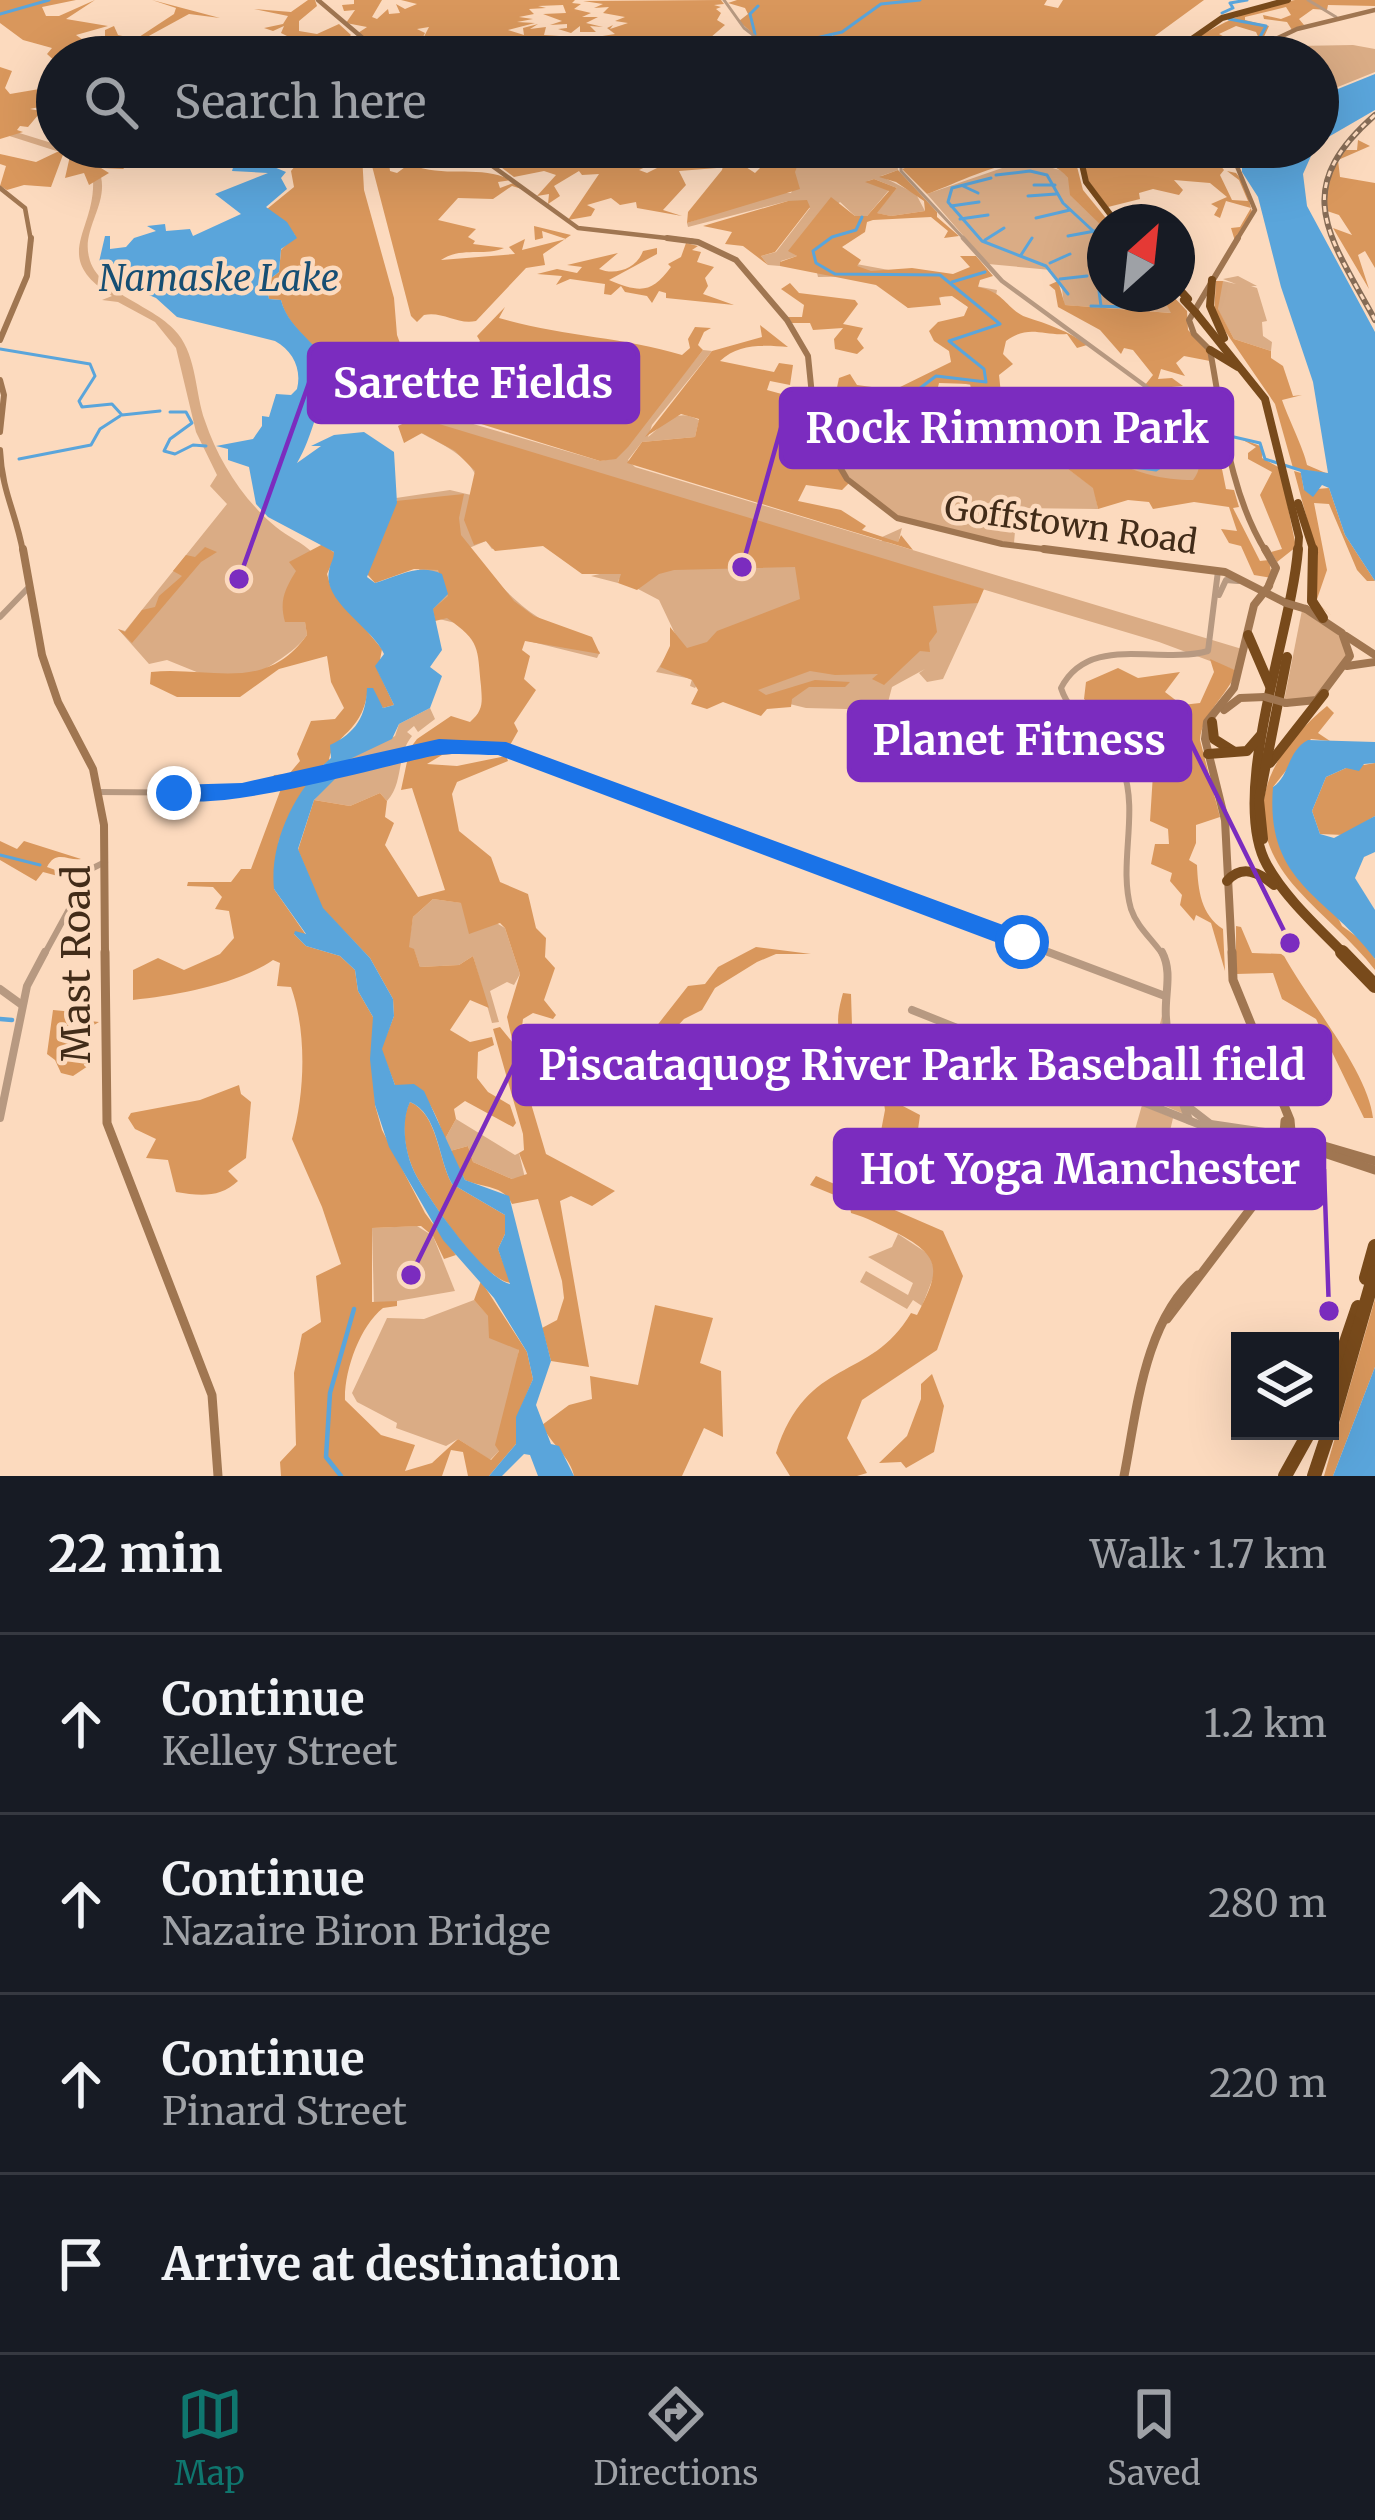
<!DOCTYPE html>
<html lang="en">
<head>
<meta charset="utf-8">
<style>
  body { margin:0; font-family:Merriweather,serif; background:#20242c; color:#f1f3f6 }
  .controls { position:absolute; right:36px; bottom:36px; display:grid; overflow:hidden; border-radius:0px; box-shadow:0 12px 48px #0002 }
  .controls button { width:108px; height:108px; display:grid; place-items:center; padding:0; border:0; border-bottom:3px solid #363941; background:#171b24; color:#f1f3f6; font:60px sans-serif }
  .compass { position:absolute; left:1087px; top:204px; width:108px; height:108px; border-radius:50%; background:#171b24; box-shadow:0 12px 48px #0002; rotate:27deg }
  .stop { position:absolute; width:36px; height:36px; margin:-27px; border:9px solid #1a73e8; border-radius:50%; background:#fff }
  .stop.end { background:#1a73e8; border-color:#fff; box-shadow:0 3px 12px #0008 }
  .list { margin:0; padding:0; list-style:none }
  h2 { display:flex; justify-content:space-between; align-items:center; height:156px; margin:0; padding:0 48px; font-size:51px }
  h2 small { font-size:39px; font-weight:400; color:#9ea1a6 }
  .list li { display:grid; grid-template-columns:78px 1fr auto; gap:36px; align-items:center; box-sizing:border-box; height:180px; padding:0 48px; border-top:3px solid #363941 }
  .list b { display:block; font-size:45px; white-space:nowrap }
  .list p { margin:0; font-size:39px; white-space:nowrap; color:#9ea1a6 }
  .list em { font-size:39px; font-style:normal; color:#9ea1a6 }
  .icon { flex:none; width:66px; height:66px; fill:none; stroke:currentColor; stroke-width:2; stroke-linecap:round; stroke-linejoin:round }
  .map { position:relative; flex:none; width:1375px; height:1476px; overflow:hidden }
  .search { position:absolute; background:#171b24; box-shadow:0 12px 48px #0002; left:36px; right:36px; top:36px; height:132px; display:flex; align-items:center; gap:30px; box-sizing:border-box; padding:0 42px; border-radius:66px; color:#9ea1a6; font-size:45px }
  .sheet { height:876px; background:#171b24 }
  nav { display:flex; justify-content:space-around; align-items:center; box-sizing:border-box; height:168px; border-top:3px solid #363941; background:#171b24; font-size:33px; color:#9ea1a6 }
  nav a { display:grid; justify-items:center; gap:6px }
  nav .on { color:#0f766e }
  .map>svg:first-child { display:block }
  .green { fill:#daac85 }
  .forest { fill:#d9975c }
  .water { fill:#5aa5db; fill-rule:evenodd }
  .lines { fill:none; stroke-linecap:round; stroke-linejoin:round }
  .stream-far1 { stroke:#5aa5db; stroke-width:3 }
  .stream { stroke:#5aa5db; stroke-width:4.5 }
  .tertiary-far3 { stroke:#b79981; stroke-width:3 }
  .tertiary-far2 { stroke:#b79981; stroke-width:4.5 }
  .tertiary-far1 { stroke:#b79981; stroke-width:6 }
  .tertiary { stroke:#b79981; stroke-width:8 }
  .secondary-far3 { stroke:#a07651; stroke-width:4.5 }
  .secondary-far2 { stroke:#a07651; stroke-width:6 }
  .secondary-far1 { stroke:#a07651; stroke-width:8 }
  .secondary { stroke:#a07651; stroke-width:9 }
  .motorway-far3 { stroke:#784a1b; stroke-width:6 }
  .motorway-far2 { stroke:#784a1b; stroke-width:8 }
  .motorway-far1 { stroke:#784a1b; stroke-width:10 }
  .motorway { stroke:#784a1b; stroke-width:14 }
  .rail-casing { stroke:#866c56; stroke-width:6 }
  .rail { stroke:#fcdabe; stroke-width:3; stroke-dasharray:6; stroke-linecap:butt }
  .secondary-bridge { stroke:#a07651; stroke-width:8 }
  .motorway-bridge { stroke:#784a1b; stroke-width:8 }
  .route { fill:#1a73e8 }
  .labels { text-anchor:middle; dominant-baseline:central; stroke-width:9; stroke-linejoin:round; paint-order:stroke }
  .far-street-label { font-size:33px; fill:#422c19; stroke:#fcdabe }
  .far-water-label { font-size:36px; font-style:italic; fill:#164e73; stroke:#fcdabe }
  .street-label { font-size:39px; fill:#422c19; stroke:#fcdabe }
  .leader { fill:none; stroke:#7b2cbf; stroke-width:4.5 }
  .callout-dot { fill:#7b2cbf; stroke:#fcdabe; stroke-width:4.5 }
  .callout { fill:#7b2cbf; stroke:#7b2cbf; stroke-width:4.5 }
  .callout-label { font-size:42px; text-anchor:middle; font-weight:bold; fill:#fff }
</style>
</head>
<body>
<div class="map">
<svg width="1375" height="1476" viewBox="0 0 1375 1476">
  <rect width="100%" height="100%" fill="#fcdabe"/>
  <g class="green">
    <path d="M1353,45l22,4v23l-57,23v-38h-49l20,-3 7,-8z"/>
    <path d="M0,127l71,22 27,19c15,32 -17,59 -9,89 8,37 67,48 89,77 19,24 17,59 27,87 13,39 38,79 71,106 12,10 26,15 37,26l-17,68h9l2,14c-19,26 -47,31 -66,55l-74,-30 -18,4 -31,-35 7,2 102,-127 -17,-18 7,-11 -21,-43 -20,-84 -21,-26 -37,-20 -16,-2 10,-4c-63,-40 -16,-64 -19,-117l-24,-24 -69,-22z"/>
    <path d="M802,147c28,0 42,2 66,9l1,-9 22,3 -1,13 7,-3 1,10 -17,6 35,18 9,17 -34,5 -15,-3 21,-25 -23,-9 -6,2 21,9 -22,26h-12l-15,-14 -50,49 7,5 -16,5 -1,5 -12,-1 -7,-9 15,-4 34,-44 -22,-7 -100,26 -1,-4 88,-30h16l6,-12 -14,-22z"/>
    <path d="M1025,160l38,11 42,58v65h56l11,19 -108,-8 -2,-16 -11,-19 -63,-6 -61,-70z"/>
    <path d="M813,256l184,34 -17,97 -38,-8 -10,7 -10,22 110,26h133l3,-12 52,5 4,18 -11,8v36l-113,-3 -40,-23 34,25 4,21 -81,-1 -3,35c-30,-4 -91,-14 -118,-28 -43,-22 -77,-70 -81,-117l20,-1 13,-8 56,12 23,-26 21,-5 31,-55 -28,-21 -43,14 -34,-32 -56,1z"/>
    <path d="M1238,276l19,10h-6l6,2 10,33 -5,1 1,14 9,6 -1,9 -37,-12 -16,-29 1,-25 4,-4 13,3 -13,-5z"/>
    <path d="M703,350l9,1 -60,74 -4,12c17,-14 28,-30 51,-17l-4,17 -53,5 -14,18 7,7 247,74v-4l20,-9 -4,15 -12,-1 356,107 -5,22 -78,-29 -267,-80 -3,14 89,27 -35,76 -16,3 -8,-9 6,-4 -33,18 -6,23 -80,-2 -107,-26 -4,6 -5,-2 2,-7 -36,-7 21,-34 -18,-38 -40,-21 -1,4 -27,-7 13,-3 -78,-39 -34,15 -6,-8 -17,7c47,60 64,69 131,104l-3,6 -162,-40 -39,-120 54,-8 21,5 6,-17c-9,-23 -36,-34 -56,-45l16,-28 9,11 154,45 16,-3z"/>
    <path d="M1302,610c22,10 41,22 46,46l-31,41 -33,4z"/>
    <path d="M430,708l5,11 -17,13 -4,-6 -7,6 5,4c-16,19 -8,47 -25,65l-7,-8 -30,13 -36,-6 35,-41 46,-23 4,-12z"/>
    <path d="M433,899l29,4 43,25 15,46 -6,11 -7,-3 -17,9 9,31 -7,1 -19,-67 -14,9 -39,2 -6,-17 -6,-3 5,-30z"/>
    <path d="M1162,1016l6,49 16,49 -43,-18z"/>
    <path d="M1142,1105l31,13 -19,83 -35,-15z"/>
    <path d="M456,1119l59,36 4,-2 6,25 -13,1 -39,-17 -5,-16 -18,5 -5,-12z"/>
    <path d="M417,1226l16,10 22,55 -81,14 -2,-77z"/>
    <path d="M898,1234l32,21 5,18 -13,33 -9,-6 -6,9 -47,-27 6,-11 42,24 5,-12 -45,-26 24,-10z"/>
    <path d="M474,1300l45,50 -20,101 -9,9 -32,-21 -12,7 -50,-18 1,-5 -40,-21 -5,-9 35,-75 37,1z"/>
  </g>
  <g class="forest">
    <path d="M0,0h76l-34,7 4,9h13l36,-16 -29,19 42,7 -32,9 13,9 27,2 4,-4 -15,-1v-11l9,-4 4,9 18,4 38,-25 2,-6 -24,-8 68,18 -31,-4 -53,29 7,3c53,-15 81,-11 127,11h-51l-15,-8 -70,8h-77v6l-10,-9 5,-6 -29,-8 -23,-17z"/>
    <path d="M308,0h7l2,6 -18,15v10l18,3 22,-10 12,11 -5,5 14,1 2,10h12l7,6h-29l-65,-21 -6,-3 3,-7 -11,5 -9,-3 19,-4 5,-8 -34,-7 37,3z"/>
    <path d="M354,0h28l-10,17 5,2 11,-10 1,5 11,-1 -4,-9 9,5 12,-5 -16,-4h174l-3,3 9,1 -7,5 17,4 -9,4h16l-12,6 17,4 -13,-1 6,6h-16v-6l-9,7 -13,-4 9,-1v-4l-17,1 12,-4 -19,-7 23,-1 -3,-8 -25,1 8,2 -17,1 5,5 -15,3 14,2 -16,3 18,1 -27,7 16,5 -1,-7 15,-4 -8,5 16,-2 -2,8 46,3 25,-4 -8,-6 6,-3 -3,4 18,-6 -13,-2 10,-4 -22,-4 6,-6 -15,1 9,-4 -20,-3 138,-1 3,4 -10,1 7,2 -5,2 5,4 -4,7 8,5 -15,13 11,16 -4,3h-319l18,-5 13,-25 -12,2 8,4c-6,14 -18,17 -33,20l-1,-8 -20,1 -13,-13 9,-6 -21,-4 9,-13 -11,1 -2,-6 12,-1z"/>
    <path d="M737,0h310l-3,5 14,3 5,-8h141l-78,57h-281l1,-12 -14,-10 -25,8 -1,7c-25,14 -48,-12 -67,-29l9,-7 -3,-6 -17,-5z"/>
    <path d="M1295,0h80v6l-47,-1 -1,5 -14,-1 -14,10 5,6 -12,5 -5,-8 -23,-3 -1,-4 18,4 10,-4 -5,-8 -41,10v3l24,6 -8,17 -5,-11 -20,-6 -17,8 15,8 -10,-1 -3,8 22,3 -6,4 -67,1c41,-31 75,-47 125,-57z"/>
    <path d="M0,67l12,4 -7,17 5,6 47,-8v6l-15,3h15v8l-27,6 22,4 -13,1 -11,13 -8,-1 -3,4 6,2 -23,7z"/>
    <path d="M1354,136l-11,14h14l1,-10 12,6 -32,14 2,17 35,6v85l-10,-17 -7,4 11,34 -36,-61 19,7 -13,-20 -15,-5c-5,-28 9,-58 30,-74z"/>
    <path d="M72,147h66l7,5 -22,17 -22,-1 8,5 -20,12 -5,-12 -19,5z"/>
    <path d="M281,147h26l10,6 -17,7 62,-5 2,35 30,108 3,37 17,46 -27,35 -21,-7 8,-15 -3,-12 -23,-19h-13l6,22 -7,-1c0,-32 -46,-50 -53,-84l-12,-1 -3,-17 13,-10 2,-22 14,-15 -28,-26 27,-22 -3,-16 9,-11 -20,-2z"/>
    <path d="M432,147h17l-32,20c33,10 64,-2 94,13l-13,2 2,6 16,-6 9,8 -13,-4 -19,13 -35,-1 -20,22 38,9 -8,8 7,4 -2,3 31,4c-20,9 -42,-2 -63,12l74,-6 -6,-7 16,-8 -3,11 44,-11 -24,-8 1,7 -8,2 -1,-14 37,9 -28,19 2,11 -19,3 -50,53c-19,4 -33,-10 -52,-6l-7,7 -6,-6 -39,-150v-9l17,6 1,8 7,2z"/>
    <path d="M486,147h223l12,3h-14l-3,6 15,6 -20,-3 -1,-5 -40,1 -4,2 4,4 -19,9 8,3 16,-8 54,3 -38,3 7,14 -23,25 19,6 -45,-8 -1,-6 -16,3 -9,-7 -24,7 8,4 -4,7 -23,4 31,-46 -17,1 -3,-4 -25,15 6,10 -12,8 1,-10 -12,2 19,-21 -12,-4 -30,6 -25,-19 2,-6z"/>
    <path d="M728,147h19l-1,20 9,6 8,-8v-18h39l-18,12 14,5 -3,8 5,17 -113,34 1,-11 34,-42z"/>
    <path d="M965,147h107l11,43 26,32h-4v7l-35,-34 -2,-17c-31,-39 -104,3 -141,16l-25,-25z"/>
    <path d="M1082,147h15l-5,6 13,12 95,-5v-9l-9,-3 15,-1 18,23 -4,5 12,25 16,1 -9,-21 -12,-9 9,2 9,11 7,28 -17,29 -4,-13 9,-1 11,-19 -25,-7 -6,17 -6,-3 4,-7 -7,-4 16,-7 -17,-14 -36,-3 9,10 -4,5 -26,-6 -14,4 1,6 -32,8 -21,-28z"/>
    <path d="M57,152h7l-13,35 -27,-2 -17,5 -7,-4 6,-20 -6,-2v-10l36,8z"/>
    <path d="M898,170l39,42v5l22,19 -15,2 4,-7 -17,-14 -58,3 -6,2 -2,10 -23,15 19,13 -4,6 14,5 41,-3 41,6 17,-7 -10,-11h16l17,20 -13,4 -2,7c27,5 29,23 48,30 21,7 43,14 61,28l-10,3 -10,-14c-25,2 -38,-10 -61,7l-3,13 10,10 -14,11 2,19 -29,-1 -2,-9 -31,-1 -4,16 42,19 54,9 8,-5 7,9h118l2,-12 10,5 34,2 -34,9 -11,11 -27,-1 -27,16c29,12 50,19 82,19 13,-17 1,-25 -3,-40l16,-7 -9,7 3,9 20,-6 -8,11 8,5 6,30 8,1 5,17 -6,1 27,53 9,-1 3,18 -18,-3 -13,-29 -12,-3 -8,-14 16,2 -8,-24 -35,-5 -41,7 -4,-7 -21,-2 -30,9 -5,-21 -33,-25 -107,-6 -3,-12 4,-20 -44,-9 -5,-3 -2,-12 -55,-12 -13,8 4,-19 11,-4 7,11 37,5 57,-28 -2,-11 -15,-10 -5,-10 9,-9 26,-6 4,-9 -16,-11 -13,1 2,8 -33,3 -32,-23 -96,-19v-4l17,-6 -9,-5 43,-54 24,19h12l22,-25 -24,-9 9,-3 23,9 -20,25 14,3 34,-5 -1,-10 -28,-19 -17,-5z"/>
    <path d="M807,200l3,7 -35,45 -14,4 7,9 -25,-19 -18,-2 7,-12 -29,-6 85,-25z"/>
    <path d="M686,243l12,3 -6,4 9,2 -4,10 17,5 -9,11 3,8 -5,8 31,11 -68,-7v-5l-7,-2 -7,12 -5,-7 -22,-4 -4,-6 -10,9 -7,-1 1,-10 -35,-5 -14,6 6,-9 -25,-2 20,-5 20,4 5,-6 -15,-2 51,-12 -19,16c17,7 38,-1 44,-18l14,-3v6l-48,26c33,14 43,12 62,-13l-3,-3 13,-7z"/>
    <path d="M1058,281l7,24 106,8 -10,-19h10l16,17 1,19 20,19 2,12 -26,-5 -8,7 9,13 -24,-7 -3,10 14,-1 11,8 -23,2 -3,5 -12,-8 8,-10 -20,-25 -9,-2 -3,6 -21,-24 -42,-23 -3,-17 -6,-5z"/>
    <path d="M1216,281h7l-5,28 16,30 37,12v7l12,8 10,30 9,-1 -20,5c6,18 22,49 25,65l21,9 -35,-6 -18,-64 -61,-89z"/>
    <path d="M790,283l9,10 56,7 3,4 -15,20 20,4 -6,11 7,9 -7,6 -22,-5 -1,-10 9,-11 -30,2 -3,-7h-18l-4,-6h14l2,-12 -23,-16z"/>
    <path d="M505,307l-6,11c60,18 123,19 183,37l8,-7 -2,-9 7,-12 16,1 -7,4 -6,13 5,5 -75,97 -12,12 -16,2 -164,-51 44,-69 -3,-5z"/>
    <path d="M760,325l28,22c-24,-2 -49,-4 -68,14l54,11 5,-9 14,2 -3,20 -20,-4 -3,9 22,6 -2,18 13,6v10l15,2 34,51 -7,7 -36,-5 -8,16 43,9 25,16 -4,4 36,12 3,-7 12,15 -286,-87 15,-21 53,-5 4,-18 -18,-5 -36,23 67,-86 50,-14z"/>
    <path d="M417,417l9,3 558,169 -6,14 -45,3 4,26 -8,11 1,9 -10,-1 -36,34 -12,-6 6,-5 -43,1 -25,-4 -52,19 8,5 49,-15 35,2 -5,5h-36l-17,12 -1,8 -24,2 -6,7 -38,-14 -16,7 -16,-5 7,-14 -6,-10 -32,-13 10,-21v-19l17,21 20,-6 10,-11 83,-32 -5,-32 -121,3 -15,4 -22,16 -19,-7 3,-9h-39l-39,-28 -48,5 -9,-10 -12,4 -10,-25 11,-49 -20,-20 -33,-18 -18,10 -6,-17z"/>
    <path d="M1239,438l24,9 -1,11 18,10 16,79 -19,15 -6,-10 11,-3 -22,-54 12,-23 -24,-13v-6l8,-6z"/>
    <path d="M1294,471l7,2 3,17 25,-2 16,47 30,46h-8l-10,-11 -28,-66 -15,-1 13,67 -11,32 16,14 -18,-15 3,-45z"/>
    <path d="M464,494l-5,24 2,17 53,66 20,15 58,21 8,17 -75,-13 -3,9 8,6 -6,23 12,11 -22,33 4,8 -9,16 -56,-5 -45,9 9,-12 34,-23 19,6c14,-12 12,-20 11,-36 -4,-39 0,-44 -34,-68l-12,3 -2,-12 15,-13 -10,-26 -24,-1 -39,14 -8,-9 29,-73z"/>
    <path d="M323,544l13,10 -9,20 4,14 51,61 -4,22 16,34 -11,3 -15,-20c-5,47 -35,45 -39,73l-16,11 -43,11 4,-8 15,-1 11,-13 -3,-7 14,-33 24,-2 9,-11 -13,-26 -4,-26 -48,13 -39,28h-63l-27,-13 1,-12c59,-6 114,22 156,-37l-2,-13h-20c-6,-21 0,-33 11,-51l-7,-9z"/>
    <path d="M205,547l12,5 -16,10 -69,81 -14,-14 7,3 17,-22 13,-3 4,-11 23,-20 -9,-5 13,-16 9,2z"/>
    <path d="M1210,659l27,12c-10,25 -35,42 -37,69l20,77 -24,8v18l-7,17 8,5c1,25 4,50 26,64l2,42 -14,-48 -15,-8 -2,6 -14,-16 2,-10 -12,-14 2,-8 -21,-9 4,-20h14l-1,-15 -18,-8 3,-47 -15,-25 -54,-50 2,-17 32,-14 20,10 42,-6 -15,20 17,13 18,-2 14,-31z"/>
    <path d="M1327,706l7,7 -16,20 12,8 -19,-2 -38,48 69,139 22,16 11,17v11c-23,-30 -53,-53 -78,-81 -61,-68 -33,-131 30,-183z"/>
    <path d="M445,749l48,1 -51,5 -15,9 30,2 49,-10 2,5 -51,21 -5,12 7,37 32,26 9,25 28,12 8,34 10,10 -1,19 10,11 -11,32 12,15 -3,4 -20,-6 -10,6 -3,23 -8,-3 -5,-22 13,-43 -15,-46 -5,-5 -31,11 -8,-31 -28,-4 -20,18 -4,30 5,2 6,18 39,-2 14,-9 16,52 -19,-8 -20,30 20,12 22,-5 2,8 -16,7 -1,26 11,14 22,13 6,18 -3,4 -48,-26 -11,8 2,10 -11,20c-10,-26 -18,-54 -50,-54l-14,-36 13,-33 -1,-17 -23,-41 -48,-50 -24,-58 16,-50 36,6 30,-13 7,8 -2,16 9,6 -9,22 33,52 27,-7 -33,-102 -11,2 7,-33z"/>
    <path d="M1375,763v53l-31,19 -24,-1 -8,-23 14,-34 20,-9z"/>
    <path d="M311,779l-32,61 -5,49 32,46 -12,-1 12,12 34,10 15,14 3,21 15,26 2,88 7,25 43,83 31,42 -12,4 -11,-23 -12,-10 -49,2v74l25,-1v5l-14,2c-23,18 -39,63 -38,92l36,35 34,10 -10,26 27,-8 26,-24 33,21 8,-9 -4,-6 24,-95 -30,-12 -1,-22 -14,-16 7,-19 46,71 6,27 -16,38 -1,27 -27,32h-21l-5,-24 -12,-2 -9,26h-161l-1,-14 16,-17 -2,-72 8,-39 19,-12 -5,-46 25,-12 -19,-57 -30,-68c13,-45 15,-107 -1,-152l-14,-1 3,-23 -7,-3c-37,25 -96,35 -140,40v-30l25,-12 26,12 36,-16 14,-16 -5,-27 -14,-2 7,-12 -9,-10 -26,-1 1,-4h43l10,-13h10l31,-83z"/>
    <path d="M0,841l17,8 7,-8 57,18c-13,2 -25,-10 -34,8l14,5 -3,4 -15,-4 -7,9 -36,-21z"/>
    <path d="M1236,926l5,1 11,26 31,1c24,45 85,117 90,164h-9l-48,-99 -34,-20 -9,-26 -37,1z"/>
    <path d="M756,947l55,7h-35l-19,8 -42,26 -13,22 -18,9 -32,35 -33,17 -9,-16 10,-19 21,10 47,-60 17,-2 13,-17z"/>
    <path d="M843,993l8,1 1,31 19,22 35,17 -5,41 19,10 -9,66 -18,-1 -4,-39 -8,-10 4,-21 -6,-41c-33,-31 -50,-26 -36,-76z"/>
    <path d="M53,1010l32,3 5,8 9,1 -17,10 6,34 -15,10 -12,-3 -6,-13 -8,-6z"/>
    <path d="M500,1027l13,16 33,111 69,37 -23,15 -21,-10 -11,5 29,166 -38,-6 -9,-33 15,-8 7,-22 -2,-17 -24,-82 -26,5c-9,-20 -31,-16 -47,-24l-15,-29 18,-5 5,16 39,17 15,-5 -8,-21 5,-3 -1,-16 -30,-105z"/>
    <path d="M239,1085l2,9 10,8 -5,56 -18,13 10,10c-18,17 -38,15 -62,11l-8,-32 -22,-2 10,-19 -21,-10 -7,-11 3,-5 69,-13z"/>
    <path d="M410,1102c28,12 28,57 42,82l53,31v19l-7,15 13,34c-28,-3 -79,-80 -94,-106 -12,-21 -18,-55 -7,-75z"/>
    <path d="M816,1176l127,55 20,45 -26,74 -75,50 -15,38 20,35 -10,3h-67l-14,-23c31,-98 94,-70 135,-140l6,2c24,-45 25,-59 -22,-83 -15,-7 -27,-14 -44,-19l-2,-12 -39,-16z"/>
    <path d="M1375,1299v68l-42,109h-9z"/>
    <path d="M655,1305l58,13 -13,45 21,8 2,66 -19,-9 -22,48h-108c-3,-18 -24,-33 -32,-51l27,-20 23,-6 -2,-23 48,9z"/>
    <path d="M932,1374l12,32 -10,46 -28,16 -5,-6 -22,1 28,-27 14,-37v-15z"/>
  </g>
  <g class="water">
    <path d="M1375,74v36l-57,33v-46z"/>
    <path d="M243,147h23v17l16,-1 -8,4 12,5 -5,6 6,11 -21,18 21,15 10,16 -16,11 -2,23 -13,10 3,17 12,1c8,33 48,48 55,82 -22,24 -22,53 -39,81l24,-17h-10l23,-11 30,-3 30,20 3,51 -30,74 8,6c24,-7 44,-20 67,-9l6,20 -15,15 9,41 -12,17 12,9 -12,32 -31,16 -7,15 -42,20 2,3 -38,38 -16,49 25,59 47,50 23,41 1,17 -12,33 13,36 19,-1 10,7 41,89 44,16 42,165 -15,44 15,39 8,2 15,30h-36l-8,-21 -6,-1 -22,22h-13l27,-32v-27l17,-38 -6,-27 -33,-54 -51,-58 -54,-93 -14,-42 -5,-46 3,-42 -15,-26 -3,-21 -15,-14 -34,-10 -12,-12 1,-3 11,3 -32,-45c-5,-48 23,-102 57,-131l-1,-13c26,-12 36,-29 37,-57h6l10,20 11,-3 -19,-39 9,-12c-11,-26 -62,-52 -55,-83 1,-7 5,-12 5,-19l-66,-35 -12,-13 -7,-37 -21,-7v-11l-12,-3 37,-7 9,-13v-10l7,1 7,-23 15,1 6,-6c5,-20 -4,-38 -22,-48l-98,-24 -21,-19 -40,-17 -17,-19 6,-26h5v13l16,-2 8,-9 22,-7 -9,-5 18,-2 1,7 24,-2 3,7 48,-22 -26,-20 53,-21 -36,-2 3,-10 -12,-4 19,4zM410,1102c28,11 28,57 42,82l53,31v19l-7,15 12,35c-26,-6 -79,-82 -93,-107 -12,-21 -17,-54 -7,-75z"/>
    <path d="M1242,147h73l-12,27 4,32 68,126v249l-30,-46 -16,-47 -7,-3 -9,12 -9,-7 -4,-21 28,4 -15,-91 -32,-95 -23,-90 -16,-25z"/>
    <path d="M1308,740l67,2v21l-11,1 -5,7 -13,-3 -20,9 -14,34 8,23 14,4 41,-22v36l-11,5 -9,21 20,32v49c-47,-64 -110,-75 -102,-172 17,-11 14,-36 35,-47z"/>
    <path d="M1375,1367v109h-42z"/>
  </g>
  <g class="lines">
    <g class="stream-far1">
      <path d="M758,6l-8,8 5,20 -6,7 13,16"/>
      <path d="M1222,13l11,-5 -3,-5 17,-3"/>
      <path d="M0,14l49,-14"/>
      <path d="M1229,19l37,7 -6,11 3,5"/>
      <path d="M773,48l69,-16 39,-28 39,-4"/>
      <path d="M1261,57l18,-2 -12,-11"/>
      <path d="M996,175l34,-4 17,4 16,28 42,39"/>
      <path d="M991,178l-39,10 -4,14 34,39 64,25 22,28"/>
      <path d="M1034,185h21"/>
      <path d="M963,186l15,7"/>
      <path d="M1028,196l28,-2"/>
      <path d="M951,206l28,-4"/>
      <path d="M862,217l-6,13 -24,7 -19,14 3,12 19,11 105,1 60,49 -51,17 35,28 2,13 -50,-6 -25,19 -2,17 56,11 44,28 81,-10 35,25 31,4 14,-9 23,2 2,-6 -10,-14 8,-10 15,-2 52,12 5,16 38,12"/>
      <path d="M1036,218l34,-8"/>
      <path d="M960,219l28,-4"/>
      <path d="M1068,236l27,-5"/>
      <path d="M985,240l19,-12"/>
      <path d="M1021,255l11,-17"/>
      <path d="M1096,262l9,-1"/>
      <path d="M1050,263l20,-9"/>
      <path d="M1060,279l27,-3"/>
      <path d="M952,282l33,-10"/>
      <path d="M1099,291l2,15"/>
      <path d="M1091,306l38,1"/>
      <path d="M0,349l90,15 5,12 -16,25 3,6 30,-3 10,11 38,-4"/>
      <path d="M170,412h16l6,11 -22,16 -6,12 11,3 18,-9 13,1"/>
      <path d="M19,459l72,-14 9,-16 20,-13"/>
      <path d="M0,855l40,10"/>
    </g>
    <g class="stream">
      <path d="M0,1019l12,1"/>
      <path d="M341,1476l-15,-19 4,-64 24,-84"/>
    </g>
    <g class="tertiary-far3">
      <path d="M724,0l20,28 38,29"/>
      <path d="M1308,0l28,17"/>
      <path d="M901,147v24l65,70"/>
    </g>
    <path class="tertiary-far2" d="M963,238l39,43 157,115 62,20"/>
    <g class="tertiary-far1">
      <path d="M1219,595l7,-15 12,1"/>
      <path d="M0,617l28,-29"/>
      <path d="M98,792l136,1 205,-46h60l557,208"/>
      <path d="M44,955l47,-86 14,-7"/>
      <path d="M1163,955c-10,-15 -26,-28 -32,-46 -13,-45 8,-95 -8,-140 -12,-34 -51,-46 -62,-81 28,-55 97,-23 147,-37l10,-80"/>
    </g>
    <g class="tertiary">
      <path d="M1048,952l117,44"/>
      <path d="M1162,952c11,21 2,43 4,66 2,35 10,69 23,102"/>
      <path d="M0,989l22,16"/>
      <path d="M912,1010l296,118 77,13"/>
      <path d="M1187,1106l22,17"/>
      <path d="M0,1118l27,-132 18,-34"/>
      <path d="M1204,1123l82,12"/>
    </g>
    <g class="secondary-far3">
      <path d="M318,0l67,57"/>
      <path d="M1238,57l59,-28 78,-19"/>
      <path d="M466,147l112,81 115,13"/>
      <path d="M1229,147l26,63 -19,31"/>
      <path d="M0,188l25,20 6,33"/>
    </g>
    <g class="secondary-far2">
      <path d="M667,238l31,4 38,18 51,60 21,36 7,69 32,54 50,39 105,26 66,8"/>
      <path d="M1238,238l-49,82 5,14 16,16c13,69 19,142 56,202"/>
      <path d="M0,340l27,-64 4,-38"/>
      <path d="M0,380l4,15 -4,37"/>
      <path d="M0,450c2,43 16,62 23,102"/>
    </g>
    <g class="secondary-far1">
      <path d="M23,549l19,106 16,47 35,67 11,56 1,130"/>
      <path d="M1044,549l181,23 61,31"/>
      <path d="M1265,549l11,19 -7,17"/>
      <path d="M1346,636l29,19"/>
      <path d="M1347,666l28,-4"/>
      <path d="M1286,703l31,-3 33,-44 -8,-23 -36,-24"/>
      <path d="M1224,710l16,-12 25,-1"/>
      <path d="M1232,955l-7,-135 -20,-81 2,-17 27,-34 20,-83 15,-19"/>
    </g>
    <g class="secondary">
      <path d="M105,952l2,171 105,272 6,81"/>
      <path d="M1290,1136l85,25"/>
      <path d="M1291,1142l84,28"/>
      <path d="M1286,1168l13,-14 13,-3"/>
      <path d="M1251,1204l31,-46 3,-37"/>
      <path d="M1167,1319l116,-153 9,-23 -2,-23 -57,-140 -1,-28"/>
      <path d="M1124,1476c13,-66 20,-155 74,-201"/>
    </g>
    <g class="motorway-far3">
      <path d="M1166,57l56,-39 66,-18"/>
      <path d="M1078,147l8,35 30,40"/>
    </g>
    <g class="motorway-far2">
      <path d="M1212,280l-2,26 14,32"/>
      <path d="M1177,287l11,12"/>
      <path d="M1196,313l69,86 34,138 -1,15"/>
      <path d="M1210,350l28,17"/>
      <path d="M1298,503l16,49"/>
    </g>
    <g class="motorway-far1">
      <path d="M1298,549c-6,82 -70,247 -31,316 19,34 51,62 78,90"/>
      <path d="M1313,549l-1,52 11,17"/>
      <path d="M1248,635l22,51"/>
      <path d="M1212,722l2,17 19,12"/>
      <path d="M1208,754l39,-3 13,-15"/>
      <path d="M1270,763l54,-69"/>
      <path d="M1263,839l-4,-39 28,-143"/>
      <path d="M1227,881c15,-17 32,-9 47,4"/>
    </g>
    <g class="motorway">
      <path d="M1342,952l33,34"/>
      <path d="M1366,1278l9,-32"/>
      <path d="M1330,1389l28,-82"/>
      <path d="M1330,1429l45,-157"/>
      <path d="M1285,1476l25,-45"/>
      <path d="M1314,1476l15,-45"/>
    </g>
    <defs>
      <path id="rail" d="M1375,115c-86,75 -46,120 0,205"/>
    </defs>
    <use href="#rail" class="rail-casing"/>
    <use href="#rail" class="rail"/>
    <g class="secondary-bridge">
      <path d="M1286,603l20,6"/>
      <path d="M1265,697l21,6"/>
    </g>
    <path class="motorway-bridge" d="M1184,300l12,13"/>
  </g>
  <path class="route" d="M439,739l67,3 524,193 3,7 -11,10 -524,-197c-21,0 -45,-3 -65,1 -45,8 -243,67 -269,37l10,-8 68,-2z"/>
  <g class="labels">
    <g class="far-street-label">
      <text transform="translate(1071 525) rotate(8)">Goffstown Road</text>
    </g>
    <g class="far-water-label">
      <text x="219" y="278">Namaske Lake</text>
    </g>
    <g class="street-label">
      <text transform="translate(76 964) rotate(-90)">Mast Road</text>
    </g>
  </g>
  <path class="leader" d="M239 579L309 383M742 567L781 428M1290 943L1190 741M411 1275L514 1065M1329 1311L1324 1169"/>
  <g class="callout-dot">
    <circle cx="239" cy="579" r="12"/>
    <circle cx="742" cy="567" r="12"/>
    <circle cx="1290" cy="943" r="12"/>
    <circle cx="411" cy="1275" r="12"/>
    <circle cx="1329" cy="1311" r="12"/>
  </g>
  <g class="callout">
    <rect x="309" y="344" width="329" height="78" rx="12"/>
    <rect x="781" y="389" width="451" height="78" rx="12"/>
    <rect x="849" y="702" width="341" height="78" rx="12"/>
    <rect x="514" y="1026" width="816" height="78" rx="12"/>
    <rect x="835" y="1130" width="489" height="78" rx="12"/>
  </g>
  <g class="callout-label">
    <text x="473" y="398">Sarette Fields</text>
    <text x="1007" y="443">Rock Rimmon Park</text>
    <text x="1019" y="755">Planet Fitness</text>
    <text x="922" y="1080">Piscataquog River Park Baseball field</text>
    <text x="1080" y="1184">Hot Yoga Manchester</text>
  </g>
</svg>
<div class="controls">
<button><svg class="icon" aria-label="layers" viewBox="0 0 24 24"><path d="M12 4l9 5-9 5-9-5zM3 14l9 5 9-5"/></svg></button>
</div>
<svg class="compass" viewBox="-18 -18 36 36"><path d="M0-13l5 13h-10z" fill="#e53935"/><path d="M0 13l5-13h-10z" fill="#9ea1a6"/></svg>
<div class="stop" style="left:1022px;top:942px"></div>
<div class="stop end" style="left:174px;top:793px"></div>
<div class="search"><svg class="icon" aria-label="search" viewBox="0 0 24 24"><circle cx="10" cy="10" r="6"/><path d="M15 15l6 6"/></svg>Search here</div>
</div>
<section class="sheet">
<h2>22 min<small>Walk · 1.7 km</small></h2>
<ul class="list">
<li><svg class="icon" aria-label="ahead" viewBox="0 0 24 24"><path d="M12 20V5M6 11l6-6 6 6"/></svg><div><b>Continue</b><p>Kelley Street</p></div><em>1.2 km</em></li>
<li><svg class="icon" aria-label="ahead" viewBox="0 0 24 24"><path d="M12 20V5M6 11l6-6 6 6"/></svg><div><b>Continue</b><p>Nazaire Biron Bridge</p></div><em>280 m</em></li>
<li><svg class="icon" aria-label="ahead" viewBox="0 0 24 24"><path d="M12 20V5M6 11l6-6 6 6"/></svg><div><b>Continue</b><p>Pinard Street</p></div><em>220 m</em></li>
<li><svg class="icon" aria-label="arrive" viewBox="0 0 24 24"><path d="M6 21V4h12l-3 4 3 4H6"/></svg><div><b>Arrive at destination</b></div></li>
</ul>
</section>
<nav>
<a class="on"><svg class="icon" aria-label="map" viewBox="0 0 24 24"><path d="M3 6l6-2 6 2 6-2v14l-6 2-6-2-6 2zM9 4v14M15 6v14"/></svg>Map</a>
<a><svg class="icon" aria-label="directions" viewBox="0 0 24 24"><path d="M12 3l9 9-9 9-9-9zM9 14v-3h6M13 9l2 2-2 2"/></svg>Directions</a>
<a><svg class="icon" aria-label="saved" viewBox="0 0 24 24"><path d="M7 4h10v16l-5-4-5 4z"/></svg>Saved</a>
</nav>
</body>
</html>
